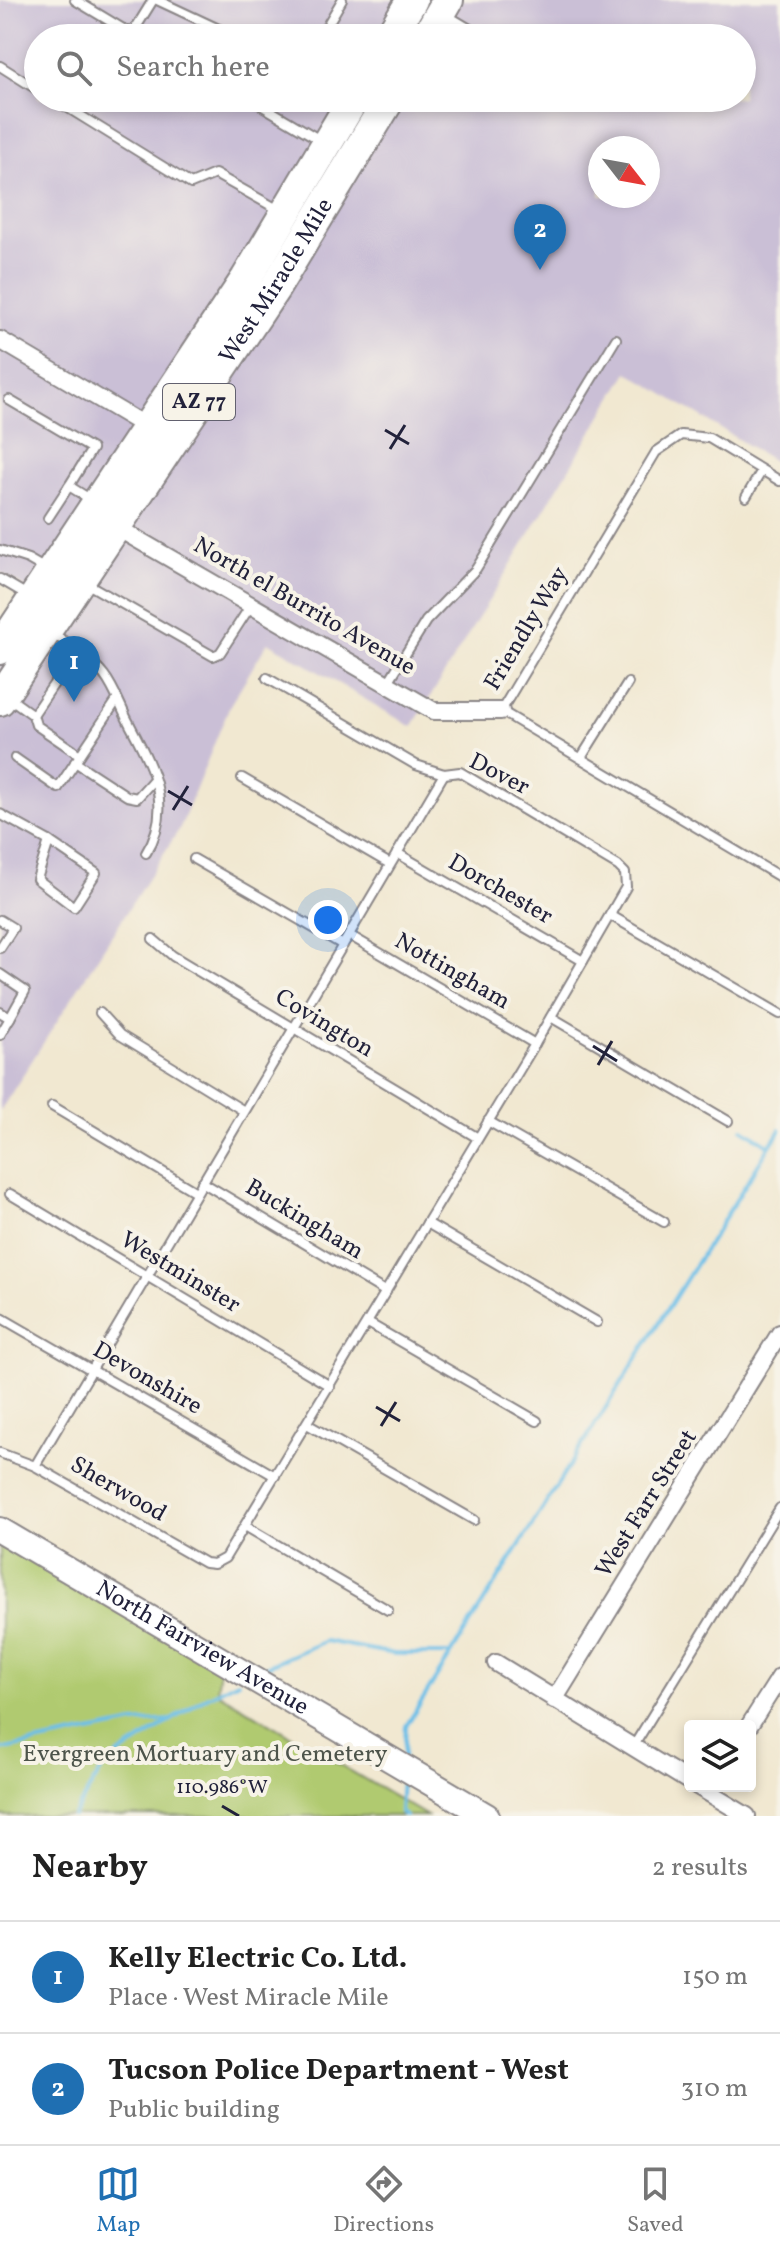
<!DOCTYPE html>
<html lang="en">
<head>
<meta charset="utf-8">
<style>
  body { margin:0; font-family:Vollkorn,serif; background:#f2f2f2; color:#222 }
  .controls { position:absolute; right:24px; bottom:24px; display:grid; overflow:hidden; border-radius:8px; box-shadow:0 4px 12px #0003 }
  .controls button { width:72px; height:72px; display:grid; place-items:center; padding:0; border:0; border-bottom:2px solid #e0e0e0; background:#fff; color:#222; font:40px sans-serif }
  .compass { position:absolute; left:588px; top:136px; width:72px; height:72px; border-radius:50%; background:#fff; box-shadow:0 4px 12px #0003; rotate:121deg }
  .you { position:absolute; left:328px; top:920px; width:28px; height:28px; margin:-20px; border:6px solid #fff; border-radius:50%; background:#1a73e8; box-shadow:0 0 0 12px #1a73e833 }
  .badge { display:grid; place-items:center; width:52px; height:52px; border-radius:50%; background:#1f6fb2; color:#fff; font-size:26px; font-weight:700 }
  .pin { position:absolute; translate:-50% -66px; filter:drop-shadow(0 2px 4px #0008) }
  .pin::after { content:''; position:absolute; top:42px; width:28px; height:24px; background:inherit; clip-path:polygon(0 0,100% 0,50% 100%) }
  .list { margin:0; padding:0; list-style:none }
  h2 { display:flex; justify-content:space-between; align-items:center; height:104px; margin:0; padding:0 32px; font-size:34px }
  h2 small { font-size:26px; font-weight:400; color:#767676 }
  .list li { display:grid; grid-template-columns:52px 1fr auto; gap:24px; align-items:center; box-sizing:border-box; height:112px; padding:0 32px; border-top:2px solid #e0e0e0 }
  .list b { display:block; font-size:30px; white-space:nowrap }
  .list p { margin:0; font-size:26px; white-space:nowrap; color:#767676 }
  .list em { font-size:26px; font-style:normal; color:#767676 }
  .icon { flex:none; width:44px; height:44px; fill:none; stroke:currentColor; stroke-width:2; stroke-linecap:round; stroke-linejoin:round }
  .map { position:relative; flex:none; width:780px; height:1816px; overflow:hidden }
  .search { position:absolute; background:#fff; box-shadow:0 4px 12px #0003; left:24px; right:24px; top:24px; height:88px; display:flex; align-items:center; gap:20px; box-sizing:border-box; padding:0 28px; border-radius:44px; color:#767676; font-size:30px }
  .sheet { height:328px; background:#fff }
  nav { display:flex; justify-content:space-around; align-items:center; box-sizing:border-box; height:112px; border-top:2px solid #e0e0e0; background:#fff; font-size:22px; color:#767676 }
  nav a { display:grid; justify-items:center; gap:4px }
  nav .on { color:#1f6fb2 }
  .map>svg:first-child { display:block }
  .industrial { fill:#cabfd6; fill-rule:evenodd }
  .green { fill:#b0ca70; stroke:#697656; stroke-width:2 }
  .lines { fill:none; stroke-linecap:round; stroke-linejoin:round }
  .stream { stroke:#6cbfe8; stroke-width:4 }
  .lane-casing { stroke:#8a8586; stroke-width:12 }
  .street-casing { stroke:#8a8586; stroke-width:20 }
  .secondary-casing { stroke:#8a8586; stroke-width:28 }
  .highway-casing { stroke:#8a8586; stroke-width:34 }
  .lane { stroke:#fff; stroke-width:8 }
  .street { stroke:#fff; stroke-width:16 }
  .secondary { stroke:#fff; stroke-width:24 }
  .highway { stroke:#fff; stroke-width:30 }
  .ticks { fill:none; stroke:#22223b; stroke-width:3 }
  .labels { text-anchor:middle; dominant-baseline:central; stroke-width:8; stroke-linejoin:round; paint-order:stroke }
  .shield { fill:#f7f3e8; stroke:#62616f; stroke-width:2 }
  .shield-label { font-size:22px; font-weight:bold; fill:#22223b }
  .street-label { font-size:24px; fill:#22223b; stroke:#f7f3e8 }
  .park-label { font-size:24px; fill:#4d544b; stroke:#f7f3e8 }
  .ticks-label { font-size:20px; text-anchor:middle; fill:#22223b; stroke:#f7f3e8; stroke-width:8; stroke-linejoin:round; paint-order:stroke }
</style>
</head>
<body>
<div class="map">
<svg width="780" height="1816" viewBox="0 0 780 1816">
  <rect width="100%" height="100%" fill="#f7f3e8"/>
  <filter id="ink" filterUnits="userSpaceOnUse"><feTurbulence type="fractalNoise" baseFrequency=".0125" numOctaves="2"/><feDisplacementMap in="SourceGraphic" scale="16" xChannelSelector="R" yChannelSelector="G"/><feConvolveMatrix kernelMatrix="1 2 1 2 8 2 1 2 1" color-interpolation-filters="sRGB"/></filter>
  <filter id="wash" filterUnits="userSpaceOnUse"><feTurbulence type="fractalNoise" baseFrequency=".006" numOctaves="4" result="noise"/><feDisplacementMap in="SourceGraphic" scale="32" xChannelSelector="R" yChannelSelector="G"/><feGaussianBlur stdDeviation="1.8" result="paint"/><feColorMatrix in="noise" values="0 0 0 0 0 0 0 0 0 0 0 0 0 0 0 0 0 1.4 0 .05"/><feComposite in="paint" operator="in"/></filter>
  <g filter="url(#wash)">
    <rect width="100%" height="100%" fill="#f1e8d1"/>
    <path class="industrial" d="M0,0h780v465l-152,-93 -216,355 -144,-85 -38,63 -50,123 -180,283v-470l49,-39 -49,-30zM38,38h704v60h-704zM600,148h48v48h-48z"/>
    <path class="green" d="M0,1529l221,130 -4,33 210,124h-427z"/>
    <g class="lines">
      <g class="stream">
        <path d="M743,1129l27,17"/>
        <path d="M256,1671l69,-30 69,13h56"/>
        <path d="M0,1750l134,-27 37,-3"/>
        <path d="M404,1756l2,-30 374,-596"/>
        <path d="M402,1777l-2,35 5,4"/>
        <path d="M73,1816l32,-52 100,-66 33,-17"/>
      </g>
    </g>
  </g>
  <g filter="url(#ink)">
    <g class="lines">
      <defs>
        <g id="lane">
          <path d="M75,0l63,38"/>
          <path d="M157,0l81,38"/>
          <path d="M448,16l37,22"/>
          <path d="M325,29l17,-29"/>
          <path d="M132,34l21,-34"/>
          <path d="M0,66l38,24"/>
          <path d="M52,98l139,86 24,-10 64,36"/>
          <path d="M249,98l71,42"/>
          <path d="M9,400l83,49 -23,37 24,15"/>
          <path d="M780,481l-71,-43 -28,-3 -25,17 -155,259 279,166"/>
          <path d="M746,497l15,-25"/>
          <path d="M48,518l21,-32"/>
          <path d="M0,550l28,9 19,11"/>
          <path d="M0,579l29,17"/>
          <path d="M86,583l127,73 7,-3 31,-48"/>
          <path d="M51,632c18,13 39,25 53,43 10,13 16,30 23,44 23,45 49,86 19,134"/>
          <path d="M387,684l39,-63 50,-52 140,-230"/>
          <path d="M8,697l25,18 3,10 44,30"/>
          <path d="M33,715l43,-64"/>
          <path d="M15,758l43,30 59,-88"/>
          <path d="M581,758l47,-75"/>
          <path d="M75,762l52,34 10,2 17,-19"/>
          <path d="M242,778l148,86"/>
          <path d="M0,814l49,27"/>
          <path d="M49,841l47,32 -22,34 -37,-28z"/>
          <path d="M397,853l186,108"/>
          <path d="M194,859l149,86"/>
          <path d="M610,915l170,99"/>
          <path d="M0,920l13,8 -13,20"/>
          <path d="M349,935l186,109"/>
          <path d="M153,939l20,17 305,182"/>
          <path d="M0,974l25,17 -15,27 -10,-6"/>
          <path d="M100,1013l20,22 124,76"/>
          <path d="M551,1017l177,104"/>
          <path d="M0,1035l10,-17"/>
          <path d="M52,1106l144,86"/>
          <path d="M488,1121l176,101"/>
          <path d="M202,1182l184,110"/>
          <path d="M10,1194l320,192"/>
          <path d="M427,1223l170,99"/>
          <path d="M0,1317l275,159"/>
          <path d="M368,1323l169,98"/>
          <path d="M307,1424l167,96"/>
          <path d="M0,1453l35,13 170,97 9,1 11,-6 310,-514 91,-157 -1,-14 -7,-7 -158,-94 -16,2 -28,-9 -149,-87"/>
          <path d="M35,1466l409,-692"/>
          <path d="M245,1526l143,84"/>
          <path d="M633,1747l147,-239"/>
        </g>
        <g id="street">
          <path d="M0,340l147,87"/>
          <path d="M109,523l325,188h67"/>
          <path d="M496,1663l194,119"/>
          <path d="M554,1700l226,-367"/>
          <path d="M749,1726l31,-49"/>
          <path d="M697,1786l50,30"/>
        </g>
        <g id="secondary">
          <path id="s1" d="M0,1530l487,286"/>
        </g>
        <g id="highway">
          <path d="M389,38l23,-38"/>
          <path d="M426,38l22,-38"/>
          <path d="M0,649l246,-370 108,-181"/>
          <path id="s2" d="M0,700l275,-412 115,-190"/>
        </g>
      </defs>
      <use href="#lane" class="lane-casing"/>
      <use href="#street" class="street-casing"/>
      <use href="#secondary" class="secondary-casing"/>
      <use href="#highway" class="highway-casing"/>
      <use href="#lane" class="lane"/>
      <use href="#street" class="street"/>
      <use href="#secondary" class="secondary"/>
      <use href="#highway" class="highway"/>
    </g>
  </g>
  <path class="ticks" d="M385,430l24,14M390,449l15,-24M168,791l24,14M173,810l15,-24M593,1046l24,15M598,1065l14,-24M376,1407l24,14M381,1426l15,-24M222,1806l17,10"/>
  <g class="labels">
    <rect class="shield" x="163" y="384" width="72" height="36" rx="6"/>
    <g class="shield-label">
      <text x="199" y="402">AZ 77</text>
    </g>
    <g class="street-label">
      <text stroke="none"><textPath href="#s2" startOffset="502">West Miracle Mile</textPath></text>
      <text transform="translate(304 607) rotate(30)">North el Burrito Avenue</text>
      <text transform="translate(527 629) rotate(-59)">Friendly Way</text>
      <text transform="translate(499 775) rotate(27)">Dover</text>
      <text transform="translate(500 890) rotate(30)">Dorchester</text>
      <text transform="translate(452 972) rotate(30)">Nottingham</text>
      <text transform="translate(324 1024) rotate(31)">Covington</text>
      <text transform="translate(304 1220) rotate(31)">Buckingham</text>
      <text transform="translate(180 1273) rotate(31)">Westminster</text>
      <text transform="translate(147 1379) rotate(30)">Devonshire</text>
      <text transform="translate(118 1490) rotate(30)">Sherwood</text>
      <text transform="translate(647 1504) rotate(-58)">West Farr Street</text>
      <text stroke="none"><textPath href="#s1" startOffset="234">North Fairview Avenue</textPath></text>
    </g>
    <g class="park-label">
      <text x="205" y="1755">Evergreen Mortuary and Cemetery</text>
    </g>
  </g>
  <g class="ticks-label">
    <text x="222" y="1793">110.986°W</text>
  </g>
</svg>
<div class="controls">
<button><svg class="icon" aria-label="layers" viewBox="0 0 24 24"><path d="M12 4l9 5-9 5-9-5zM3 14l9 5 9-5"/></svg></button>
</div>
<svg class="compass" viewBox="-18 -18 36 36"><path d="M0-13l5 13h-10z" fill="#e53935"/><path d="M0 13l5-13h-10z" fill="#767676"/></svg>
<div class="you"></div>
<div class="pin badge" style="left:74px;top:702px">1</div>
<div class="pin badge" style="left:540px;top:270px">2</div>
<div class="search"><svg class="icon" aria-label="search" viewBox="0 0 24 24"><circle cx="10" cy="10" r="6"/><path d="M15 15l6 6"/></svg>Search here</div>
</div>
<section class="sheet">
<h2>Nearby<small>2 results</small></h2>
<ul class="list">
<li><span class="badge">1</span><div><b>Kelly Electric Co. Ltd.</b><p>Place · West Miracle Mile</p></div><em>150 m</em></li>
<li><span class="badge">2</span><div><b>Tucson Police Department - West</b><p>Public building</p></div><em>310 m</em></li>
</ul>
</section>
<nav>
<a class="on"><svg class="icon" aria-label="map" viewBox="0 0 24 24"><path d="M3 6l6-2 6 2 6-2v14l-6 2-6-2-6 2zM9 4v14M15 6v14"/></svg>Map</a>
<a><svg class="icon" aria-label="directions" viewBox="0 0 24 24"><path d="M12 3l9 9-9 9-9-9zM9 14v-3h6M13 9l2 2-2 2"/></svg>Directions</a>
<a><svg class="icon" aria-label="saved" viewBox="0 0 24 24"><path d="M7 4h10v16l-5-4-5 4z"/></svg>Saved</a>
</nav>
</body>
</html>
